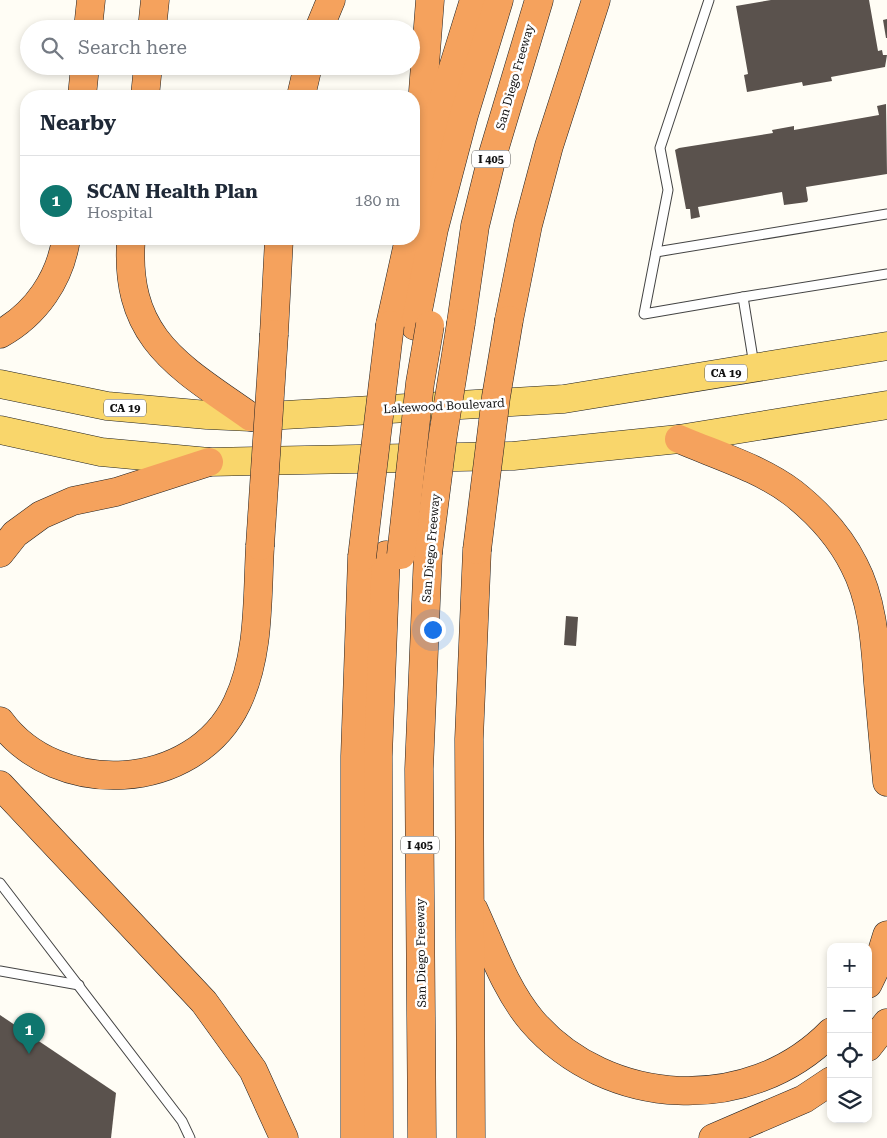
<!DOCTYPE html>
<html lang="en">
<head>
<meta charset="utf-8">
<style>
  body { margin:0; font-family:"Roboto Serif",serif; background:#f6f6f7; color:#1f2937 }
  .controls { position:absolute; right:15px; bottom:15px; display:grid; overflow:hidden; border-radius:10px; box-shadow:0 2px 8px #0003 }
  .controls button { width:45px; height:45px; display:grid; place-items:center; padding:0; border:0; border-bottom:1px solid #e0e1e3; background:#fff; color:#1f2937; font:25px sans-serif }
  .you { position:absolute; left:432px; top:629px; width:18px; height:18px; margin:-12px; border:4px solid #fff; border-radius:50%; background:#1a73e8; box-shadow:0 0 0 8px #1a73e833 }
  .badge { display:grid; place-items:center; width:32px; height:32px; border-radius:50%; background:#0f766e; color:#fff; font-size:16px; font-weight:700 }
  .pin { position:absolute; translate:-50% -41px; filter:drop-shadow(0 1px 2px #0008) }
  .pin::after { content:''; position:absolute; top:26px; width:18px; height:15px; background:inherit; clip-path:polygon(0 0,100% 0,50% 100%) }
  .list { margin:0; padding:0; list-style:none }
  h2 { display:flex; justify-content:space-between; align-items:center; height:65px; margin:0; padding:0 20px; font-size:21px }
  h2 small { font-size:16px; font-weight:400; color:#747a83 }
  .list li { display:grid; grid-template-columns:32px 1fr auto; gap:15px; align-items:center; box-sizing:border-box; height:90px; padding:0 20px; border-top:1px solid #e0e1e3 }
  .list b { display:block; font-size:19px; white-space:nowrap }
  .list p { margin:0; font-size:16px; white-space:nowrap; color:#747a83 }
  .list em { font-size:16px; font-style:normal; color:#747a83 }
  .icon { flex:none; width:28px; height:28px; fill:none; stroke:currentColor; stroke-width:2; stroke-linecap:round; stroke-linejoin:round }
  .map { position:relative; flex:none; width:887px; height:1138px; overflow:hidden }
  .search { position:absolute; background:#fff; box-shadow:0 2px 8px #0003; left:20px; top:20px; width:400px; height:55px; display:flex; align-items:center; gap:12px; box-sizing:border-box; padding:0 18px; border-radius:28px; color:#747a83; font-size:19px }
  .panel { position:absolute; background:#fff; box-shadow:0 2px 8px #0003; left:20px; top:90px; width:400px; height:155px; border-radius:20px }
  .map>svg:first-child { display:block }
  .building { fill:#5a524d }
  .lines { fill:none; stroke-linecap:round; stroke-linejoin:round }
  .lane-casing { stroke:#444; stroke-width:11 }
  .primary-casing { stroke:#222; stroke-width:29 }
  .highway-casing { stroke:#222; stroke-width:29 }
  .lane { stroke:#fff; stroke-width:9 }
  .primary { stroke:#f9d66b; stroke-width:28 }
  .highway { stroke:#f5a25d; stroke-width:28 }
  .highway-bridge-casing { stroke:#222; stroke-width:29; stroke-linecap:butt }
  .highway-bridge { stroke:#f5a25d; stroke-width:28 }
  .labels { text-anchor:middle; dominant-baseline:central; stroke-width:5; stroke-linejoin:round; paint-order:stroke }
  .shield { fill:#fff; stroke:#585858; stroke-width:1 }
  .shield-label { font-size:11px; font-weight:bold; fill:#111 }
  .street-label { font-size:12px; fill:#111; stroke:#fff }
</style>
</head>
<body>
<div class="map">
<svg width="887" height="1138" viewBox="0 0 887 1138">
  <rect width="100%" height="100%" fill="#fffdf5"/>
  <g class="building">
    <path d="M771,0h98l9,51 4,-1 1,5h4l-2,12 -54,10 1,4 -29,5 -1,-4 -55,10 -3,-17 4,-1 -12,-68z"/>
    <path d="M887,19v19h-1l-3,-18z"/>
    <path d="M886,104l1,70 -81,13 2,13 -1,2 -23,3 -2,-13 -84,15 2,10 -9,2 -1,-10h-4l-11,-59 4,-2 94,-15 -1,-3 22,-4v4l85,-15 -2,-9z"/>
    <path d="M566,616l12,1 -2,29 -12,-1z"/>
    <path d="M0,1015l116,78 -5,45h-111z"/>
  </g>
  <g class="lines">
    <defs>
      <g id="lane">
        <path d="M709,0l-49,148 8,42 -24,124 99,-17 11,68"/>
        <path d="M656,252l231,-38"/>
        <path d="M743,297l144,-23"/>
        <path d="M0,883l182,238 8,17"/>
        <path d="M0,971l79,14"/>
      </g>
      <g id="primary">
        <path d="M0,384l107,22 100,9 44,2 313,-18 323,-53"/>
        <path d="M0,430l101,22 108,10 304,-6 166,-17 208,-34"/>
      </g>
      <g id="highway">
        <path d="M88,29l3,-29"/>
        <path d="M152,29l3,-29"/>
        <path d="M319,29l12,-29"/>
        <path d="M82,96l3,-30"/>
        <path d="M145,96l3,-30"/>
        <path d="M301,96l7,-30"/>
        <path d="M419,143l11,-143"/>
        <path d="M414,217l26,-107 34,-110"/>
        <path d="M131,239c-7,100 48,127 120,178"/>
        <path d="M509,320l19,-95 21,-79 47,-146"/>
        <path d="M461,323l14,-97 17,-69 47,-157"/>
        <path d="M390,325l19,-86"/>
        <path d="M415,326l19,-97 30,-114 35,-115"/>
        <path d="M0,334c36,-20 60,-55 66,-95"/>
        <path d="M274,334l5,-95"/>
        <path d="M679,439c37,16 81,29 114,54 24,19 47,44 61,72 19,36 21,78 24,118 3,33 6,66 9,99"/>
        <path d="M0,553l15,-19 26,-19 32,-14 43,-9 93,-30"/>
        <path d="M0,721c57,78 194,72 237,-18 23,-48 20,-104 23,-157"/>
        <path d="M0,785l204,217 49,68 31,68"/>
        <path d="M474,910c17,37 31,79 58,111 75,87 217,95 299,11"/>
        <path d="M868,984l11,-23 8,-26"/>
        <path d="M868,1047l19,-24"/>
        <path d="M355,1138v-382l7,-199"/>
        <path d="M379,1138l-1,-382 8,-201"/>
        <path d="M422,1138l-3,-369 9,-216"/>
        <path d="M471,1138l-2,-399 8,-189"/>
        <path d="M713,1138l91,-39 27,-18"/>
      </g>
    </defs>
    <use href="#lane" class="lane-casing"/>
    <use href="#primary" class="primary-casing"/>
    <use href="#highway" class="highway-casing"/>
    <use href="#lane" class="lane"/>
    <use href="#primary" class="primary"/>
    <use href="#highway" class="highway"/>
    <defs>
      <g id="highway-bridge">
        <path d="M260,546l14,-212"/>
        <path d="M477,550l19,-153 13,-77"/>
        <path d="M428,553l15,-118 18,-112"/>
        <path d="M401,555l19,-172 10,-58"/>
        <path d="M362,557l28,-232"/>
      </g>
    </defs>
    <use href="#highway-bridge" class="highway-bridge-casing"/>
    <use href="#highway-bridge" class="highway-bridge"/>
  </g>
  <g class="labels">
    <g class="shield">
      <rect x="472" y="150.5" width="38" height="17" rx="4"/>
      <rect x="705" y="364.5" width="42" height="17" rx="4"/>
      <rect x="104" y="399.5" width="42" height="17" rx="4"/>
      <rect x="401" y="836.5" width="38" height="17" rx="4"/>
    </g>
    <g class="shield-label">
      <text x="491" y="159">I 405</text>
      <text x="726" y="373">CA 19</text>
      <text x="125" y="408">CA 19</text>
      <text x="420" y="845">I 405</text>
    </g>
    <g class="street-label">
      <text transform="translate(515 77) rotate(-74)">San Diego Freeway</text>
      <text transform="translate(444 406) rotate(-3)">Lakewood Boulevard</text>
      <text transform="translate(431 548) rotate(-85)">San Diego Freeway</text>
      <text transform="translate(421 953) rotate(-91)">San Diego Freeway</text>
    </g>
  </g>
</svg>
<div class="controls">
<button>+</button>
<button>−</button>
<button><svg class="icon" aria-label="locate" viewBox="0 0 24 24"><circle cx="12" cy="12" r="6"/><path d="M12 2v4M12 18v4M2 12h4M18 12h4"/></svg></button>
<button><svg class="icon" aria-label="layers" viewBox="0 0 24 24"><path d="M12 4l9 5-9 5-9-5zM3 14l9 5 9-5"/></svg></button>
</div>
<div class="you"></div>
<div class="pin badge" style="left:29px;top:1054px">1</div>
<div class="search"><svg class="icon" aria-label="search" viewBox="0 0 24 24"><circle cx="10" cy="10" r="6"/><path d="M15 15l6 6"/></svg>Search here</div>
<section class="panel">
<h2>Nearby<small></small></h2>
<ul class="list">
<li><span class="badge">1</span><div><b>SCAN Health Plan</b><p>Hospital</p></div><em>180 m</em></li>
</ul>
</section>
</div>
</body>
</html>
